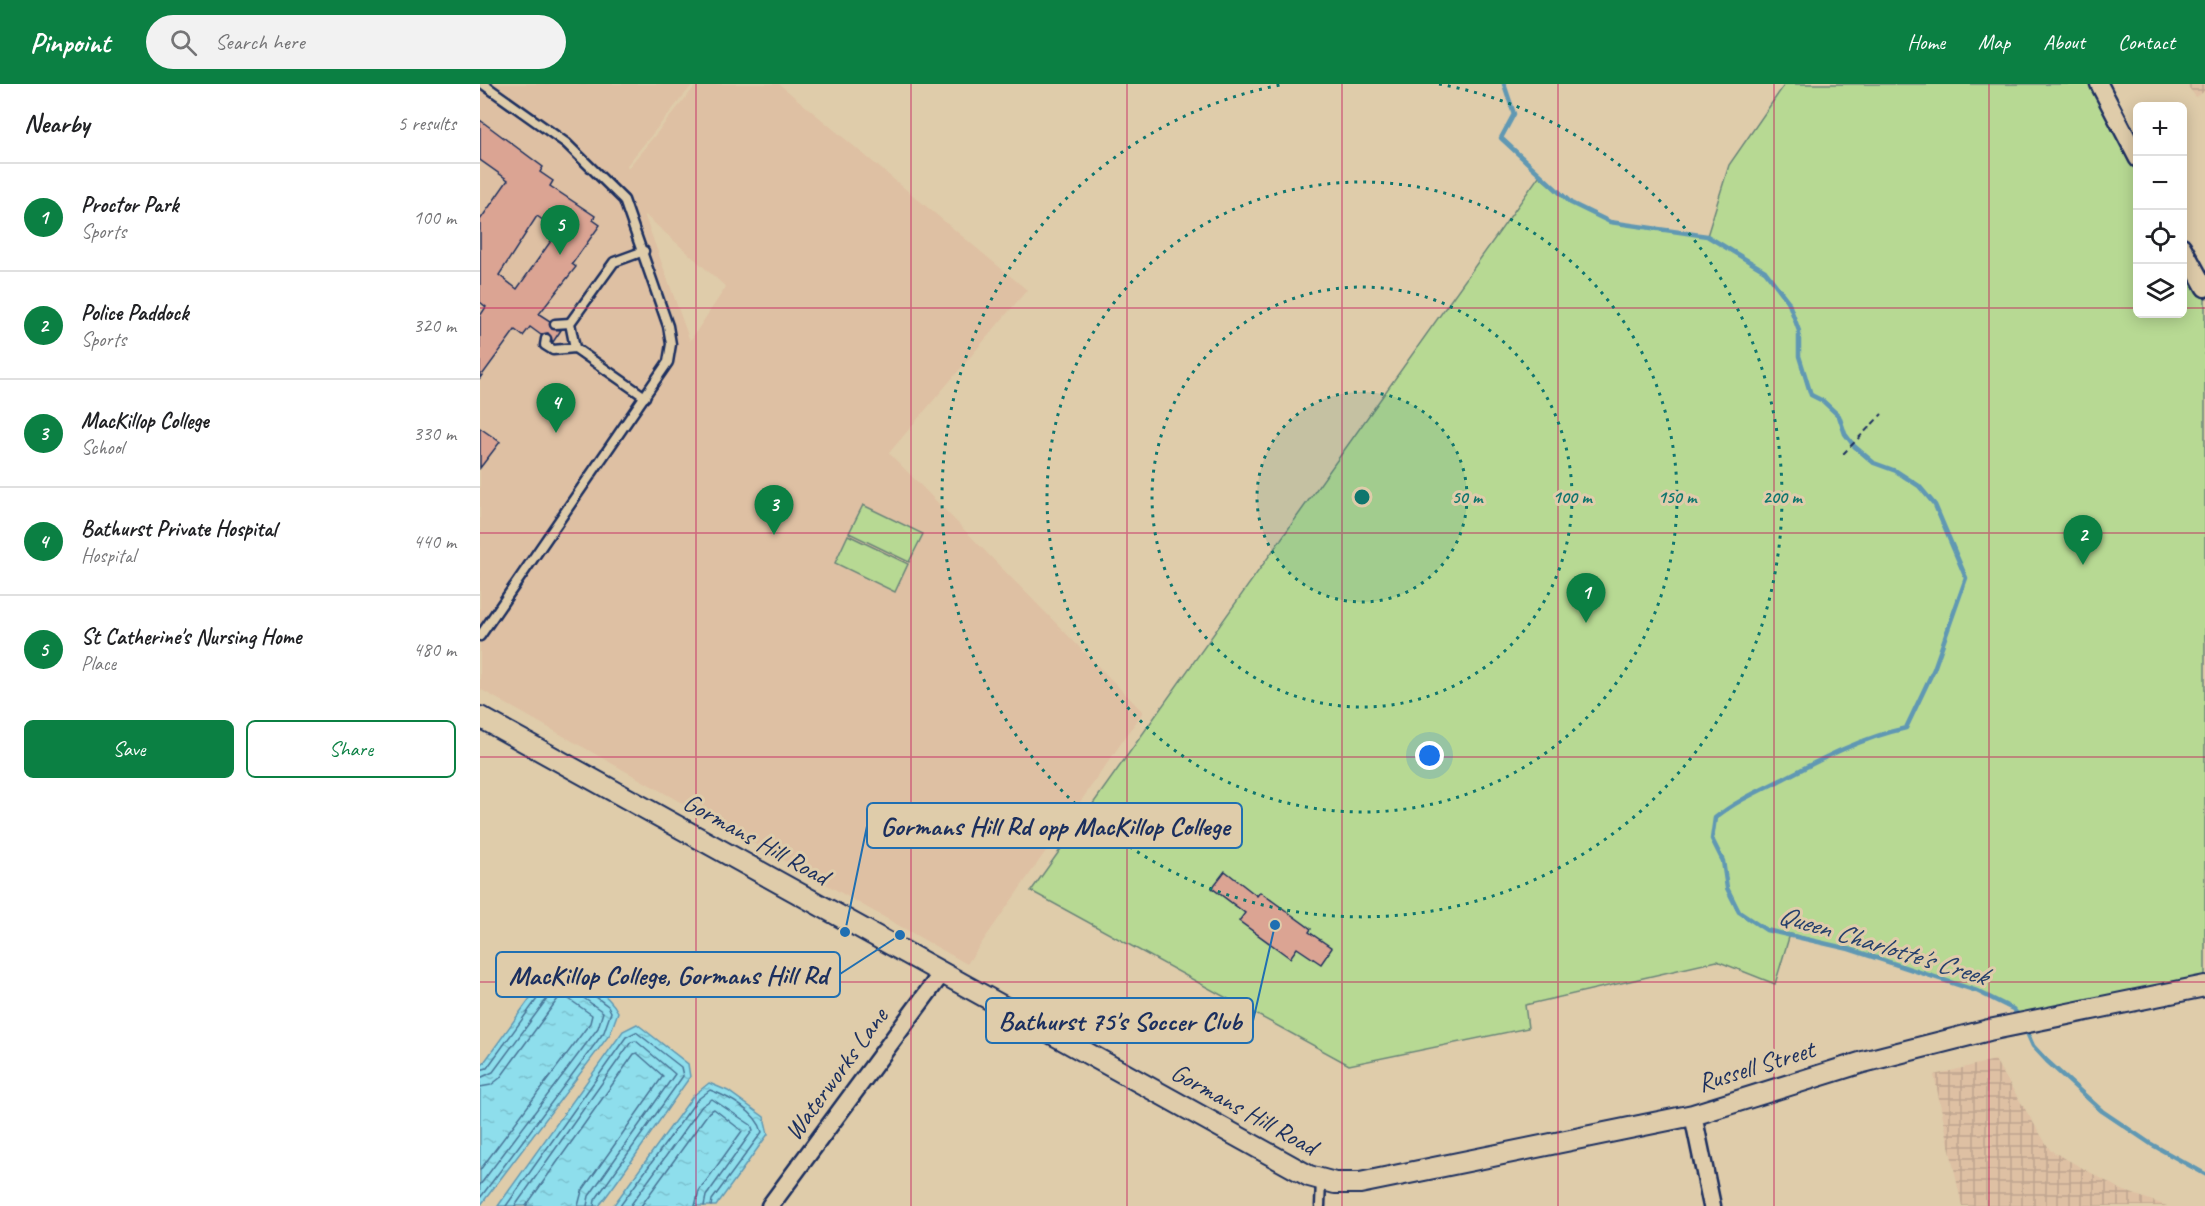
<!DOCTYPE html>
<html lang="en">
<head>
<meta charset="utf-8">
<style>
  body { margin:0; font-family:Caveat,sans-serif; background:#f2f2f2; color:#202124 }
  .controls { position:absolute; right:18px; top:18px; display:grid; overflow:hidden; border-radius:9px; box-shadow:0 3px 15px #0003 }
  .controls button { width:54px; height:54px; display:grid; place-items:center; padding:0; border:0; border-bottom:2px solid #e0e0e0; background:#fff; color:#202124; font:30px sans-serif }
  .you { position:absolute; left:950px; top:672px; width:21px; height:21px; margin:-15px; border:4px solid #fff; border-radius:50%; background:#1a73e8; box-shadow:0 0 0 9px #1a73e833 }
  .badge { display:grid; place-items:center; width:39px; height:39px; border-radius:50%; background:#0b8043; color:#fff; font-size:20px; font-weight:700 }
  .pin { position:absolute; translate:-50% -50px; filter:drop-shadow(0 2px 3px #0008) }
  .pin::after { content:''; position:absolute; top:32px; width:21px; height:18px; background:inherit; clip-path:polygon(0 0,100% 0,50% 100%) }
  .list { margin:0; padding:0; list-style:none }
  h2 { display:flex; justify-content:space-between; align-items:center; height:78px; margin:0; padding:0 24px; font-size:26px }
  h2 small { font-size:20px; font-weight:400; color:#757577 }
  .list li { display:grid; grid-template-columns:39px 1fr auto; gap:18px; align-items:center; box-sizing:border-box; height:108px; padding:0 24px; border-top:2px solid #e0e0e0 }
  .list b { display:block; font-size:22px; white-space:nowrap }
  .list p { margin:0; font-size:20px; white-space:nowrap; color:#757577 }
  .list em { font-size:20px; font-style:normal; color:#757577 }
  .actions { display:flex; gap:12px; padding:18px 24px }
  .actions a { flex:1; padding:14px 0; border:2px solid #0b8043; border-radius:9px; text-align:center; font-size:21px; color:#0b8043 }
  .actions .main { background:#0b8043; color:#fff }
  .icon { flex:none; width:33px; height:33px; fill:none; stroke:currentColor; stroke-width:2; stroke-linecap:round; stroke-linejoin:round }
  .map { position:relative; flex:none; width:1725px; height:1122px; overflow:hidden }
  header { display:flex; align-items:center; gap:36px; box-sizing:border-box; height:84px; padding:0 30px; background:#0b8043; color:#fff }
  header strong { font-size:28px }
  nav { display:flex; gap:33px; margin-inline-start:auto; font-size:21px }
  .search { width:420px; height:54px; background:#f2f2f2; display:flex; align-items:center; gap:15px; box-sizing:border-box; padding:0 21px; border-radius:33px; color:#757577; font-size:22px }
  main { display:flex }
  aside { flex:1; background:#fff }
  .map>svg:first-child { display:block }
  .built { fill:#dec0a3; fill-rule:evenodd }
  .industrial { fill:url(#industrial-grid) }
  .park { fill:#b7d993; stroke:#698478; stroke-width:1.5 }
  .water { fill:url(#water-ripples); stroke:#6098b3; stroke-width:1.5 }
  .lines { fill:none; stroke-linecap:round; stroke-linejoin:round }
  .shore { stroke:#497597; stroke-width:1.5 }
  .stream { stroke:#6098b3; stroke-width:4.5 }
  .building { fill:#dba493; stroke:#1b2f5e; stroke-width:1.5; fill-rule:evenodd }
  .service-casing { stroke:#1b2f5e; stroke-width:13 }
  .minor-casing { stroke:#1b2f5e; stroke-width:21 }
  .tertiary-casing { stroke:#1b2f5e; stroke-width:24 }
  .path { stroke:#1b2f5e; stroke-width:2; stroke-dasharray:6 4.5; stroke-linecap:butt }
  .service { stroke:#dfccaa; stroke-width:8 }
  .minor { stroke:#dfccaa; stroke-width:16 }
  .tertiary { stroke:#dfccaa; stroke-width:20 }
  .grid { fill:none; stroke:#c2185b; stroke-width:1.5; stroke-opacity:0.55 }
  .ring { fill:none; stroke:#0f766e; stroke-width:3; stroke-dasharray:3 6 }
  .labels { text-anchor:middle; dominant-baseline:central; stroke-width:6; stroke-linejoin:round; paint-order:stroke }
  .street-label { font-size:26px; fill:#1b2f5e; stroke:#dfccaa }
  .water-label { font-size:27px; font-style:italic; fill:#26406c; stroke:#dfccaa }
  .centre { fill:#0f766e; stroke:#dfccaa; stroke-width:3 }
  .ring-label { font-size:18px; text-anchor:middle; font-weight:bold; fill:#0f766e; stroke:#dfccaa; stroke-width:6; stroke-linejoin:round; paint-order:stroke }
  .leader { fill:none; stroke:#1f6fb2; stroke-width:2 }
  .callout-dot { fill:#1f6fb2; stroke:#dfccaa; stroke-width:2 }
  .callout { fill:#dfccaa; stroke:#1f6fb2; stroke-width:2 }
  .callout-label { font-size:27px; text-anchor:middle; font-weight:bold; fill:#1b2f5e }
</style>
</head>
<body>
<header>
<strong>Pinpoint</strong>
<div class="search"><svg class="icon" aria-label="search" viewBox="0 0 24 24"><circle cx="10" cy="10" r="6"/><path d="M15 15l6 6"/></svg>Search here</div>
<nav><a>Home</a><a>Map</a><a>About</a><a>Contact</a></nav>
</header>
<main>
<aside>
<h2>Nearby<small>5 results</small></h2>
<ul class="list">
<li><span class="badge">1</span><div><b>Proctor Park</b><p>Sports</p></div><em>100 m</em></li>
<li><span class="badge">2</span><div><b>Police Paddock</b><p>Sports</p></div><em>320 m</em></li>
<li><span class="badge">3</span><div><b>MacKillop College</b><p>School</p></div><em>330 m</em></li>
<li><span class="badge">4</span><div><b>Bathurst Private Hospital</b><p>Hospital</p></div><em>440 m</em></li>
<li><span class="badge">5</span><div><b>St Catherine's Nursing Home</b><p>Place</p></div><em>480 m</em></li>
</ul>
<div class="actions"><a class="main">Save</a><a>Share</a></div>
</aside>
<div class="map">
<svg width="1725" height="1122" viewBox="0 0 1725 1122">
  <defs>
    <pattern id="industrial-grid" width="8" height="8" patternUnits="userSpaceOnUse" patternTransform="scale(1.5)"><rect width="8" height="8" fill="#dec0a3"/><path d="M0 4h8M4 0v8" fill="none" stroke="#bea58f"/></pattern>
    <pattern id="water-ripples" width="26" height="14" patternUnits="userSpaceOnUse" patternTransform="scale(1.5)"><rect width="26" height="14" fill="#8edeec"/><path d="M2 4q2-2 4 0t4 0M15 11q2-2 4 0t4 0" fill="none" stroke="#7abfcd"/></pattern>
  </defs>
  <rect width="100%" height="100%" fill="#dfccaa"/>
  <filter id="ink" filterUnits="userSpaceOnUse"><feTurbulence type="fractalNoise" baseFrequency=".0167" numOctaves="2"/><feDisplacementMap in="SourceGraphic" scale="12" xChannelSelector="R" yChannelSelector="G"/><feConvolveMatrix kernelMatrix="1 2 1 2 8 2 1 2 1" color-interpolation-filters="sRGB"/></filter>
  <g filter="url(#ink)">
    <path class="built" d="M0,0h213l-66,81 1,3 69,-84h82l248,206 -138,163 254,259 -176,252 -487,-275zM164,130l82,73 -36,54z"/>
    <g class="industrial">
      <path d="M1706,0h19v7l-9,6z"/>
      <path d="M1515,976l55,90 72,40 45,16h-205l-28,-131z"/>
    </g>
    <g class="park">
      <path d="M1305,0h314l38,75 1,155h44l1,-68 22,42v698l-183,34 -9,-11 -36,-18 -128,-42 -59,-15 -15,50 -58,-23 -192,44 3,23 -179,37 -318,-174 508,-715 32,27 39,19 97,14 22,-71z"/>
      <path d="M383,421l60,29 -14,28 -60,-29z"/>
      <path d="M368,451l60,29 -13,28 -60,-29z"/>
    </g>
    <g class="water">
      <path d="M80,888c21,4 48,21 58,40l-8,22 -130,172v-138l66,-92z"/>
      <path d="M157,940l51,40 2,13c-31,43 -59,87 -91,129h-101l125,-175z"/>
      <path d="M229,999l19,8 36,26 4,17 -52,72h-103l80,-110z"/>
    </g>
    <g class="lines">
      <g class="shore">
        <path d="M0,986l7,-2 63,-87c23,-7 40,12 58,25l3,6 -7,20 -124,166"/>
        <path d="M0,994l13,-6 62,-84h15l33,24 -5,16 -118,157"/>
        <path d="M0,1003l11,-2 9,-7 60,-82 6,1 26,18 -2,8 -110,147"/>
        <path d="M26,1122l120,-169 10,-5 45,35 2,9 -88,124 -1,6"/>
        <path d="M35,1122l116,-164 5,-1 39,33 -86,122 -2,10"/>
        <path d="M46,1122l108,-152 3,-1 26,23 -81,115 -4,15"/>
        <path d="M140,1122l77,-106 13,-10c19,7 47,22 52,42l-50,68 -1,6"/>
        <path d="M150,1122l72,-100 10,-7 39,26 2,5 -47,66 -2,10"/>
        <path d="M161,1122l68,-94 5,-3 28,22 -43,60 -4,15"/>
      </g>
      <g class="stream">
        <path d="M1024,0l10,30 -13,24 70,65 39,19 97,14 58,35 23,30 11,30v25l12,39 12,6 16,15 6,18 9,12 20,17 22,8 23,15 16,19 31,73 -32,91 -28,59c-45,10 -83,30 -123,51 -24,12 -47,22 -68,39l-3,21 11,22 4,27 12,24 27,18 83,19 128,42 36,18 8,9"/>
        <path d="M1545,944l8,18 14,15 55,50 49,33 54,30"/>
      </g>
    </g>
    <g class="building">
      <path d="M0,36l63,47 -3,5 13,9 -3,5 45,30 -2,4 7,5 -28,39 4,3 -37,47 11,7 2,8 9,1 -8,12 -5,-9 -7,2 -11,-8 -7,9 -8,-6 -35,48v-62l6,-9 -6,-5v-82l28,-40 -28,-20zM57,132l21,15 -41,58 -18,-14z"/>
      <path d="M0,344l20,14 -20,26z"/>
      <path d="M745,787l32,25 3,-4 51,37 -2,3 23,16 -11,16 -24,-16 -7,10 -51,-37 6,-8 -33,-25z"/>
    </g>
    <g class="lines">
      <defs>
        <g id="service">
          <path d="M164,167l-30,11 -44,61 5,25 70,49"/>
          <path d="M75,240l15,-1"/>
          <path d="M66,255l-1,6 8,5 22,-2"/>
          <path d="M0,552l188,-274 3,-18 -3,-18 -44,-126 -58,-57 -83,-59"/>
          <path d="M840,1122l1,-26"/>
        </g>
        <g id="minor">
          <path d="M1619,0l39,75"/>
          <path d="M1702,162l23,42"/>
          <path d="M1213,1031l19,91"/>
          <path d="M290,1122l172,-233"/>
        </g>
        <path id="tertiary" d="M0,633l829,459 26,7h25l333,-68 170,-53 126,-32 216,-44"/>
      </defs>
      <use href="#service" class="service-casing"/>
      <use href="#minor" class="minor-casing"/>
      <use href="#tertiary" class="tertiary-casing"/>
      <path class="path" d="M1363,370l39,-40"/>
      <use href="#service" class="service"/>
      <use href="#minor" class="minor"/>
      <use href="#tertiary" class="tertiary"/>
    </g>
  </g>
  <path class="grid" d="M216,0v1122M431,0v1122M647,0v1122M862,0v1122M1078,0v1122M1294,0v1122M1509,0v1122M0,224h1658M1702,224h23M0,449h1725M0,673h1725M0,898h1725"/>
  <circle cx="882" cy="413" r="105" fill="#0f766e" fill-opacity=".12"/>
  <g class="ring">
    <circle cx="882" cy="413" r="105"/>
    <circle cx="882" cy="413" r="210"/>
    <circle cx="882" cy="413" r="315"/>
    <path d="M959 0A420 420 0 1 1 805 0"/>
  </g>
  <g class="labels">
    <g class="street-label">
      <text transform="translate(276 755) rotate(29)">Gormans Hill Road</text>
      <text transform="translate(1276 982) rotate(-17)">Russell Street</text>
      <text transform="translate(356 990) rotate(-54)">Waterworks Lane</text>
      <text transform="translate(764 1025) rotate(29)">Gormans Hill Road</text>
    </g>
    <g class="water-label">
      <text transform="translate(1403 861) rotate(17)">Queen Charlotte's Creek</text>
    </g>
  </g>
  <circle cx="882" cy="413" r="9" class="centre"/>
  <g class="ring-label">
    <text x="987" y="419">50 m</text>
    <text x="1092" y="419">100 m</text>
    <text x="1197" y="419">150 m</text>
    <text x="1302" y="419">200 m</text>
  </g>
  <path class="leader" d="M365 848L387 742M420 851L360 890M795 841L773 937"/>
  <g class="callout-dot">
    <circle cx="365" cy="848" r="6"/>
    <circle cx="420" cy="851" r="6"/>
    <circle cx="795" cy="841" r="6"/>
  </g>
  <g class="callout">
    <rect x="387" y="719" width="375" height="45" rx="6"/>
    <rect x="16" y="868" width="344" height="45" rx="6"/>
    <rect x="506" y="914" width="267" height="45" rx="6"/>
  </g>
  <g class="callout-label">
    <text x="575" y="751">Gormans Hill Rd opp MacKillop College</text>
    <text x="188" y="900">MacKillop College, Gormans Hill Rd</text>
    <text x="640" y="946">Bathurst 75's Soccer Club</text>
  </g>
</svg>
<div class="controls">
<button>+</button>
<button>−</button>
<button><svg class="icon" aria-label="locate" viewBox="0 0 24 24"><circle cx="12" cy="12" r="6"/><path d="M12 2v4M12 18v4M2 12h4M18 12h4"/></svg></button>
<button><svg class="icon" aria-label="layers" viewBox="0 0 24 24"><path d="M12 4l9 5-9 5-9-5zM3 14l9 5 9-5"/></svg></button>
</div>
<div class="you"></div>
<div class="pin badge" style="left:1106px;top:539px">1</div>
<div class="pin badge" style="left:1603px;top:481px">2</div>
<div class="pin badge" style="left:294px;top:451px">3</div>
<div class="pin badge" style="left:76px;top:349px">4</div>
<div class="pin badge" style="left:80px;top:171px">5</div>
</div>
</main>
</body>
</html>
